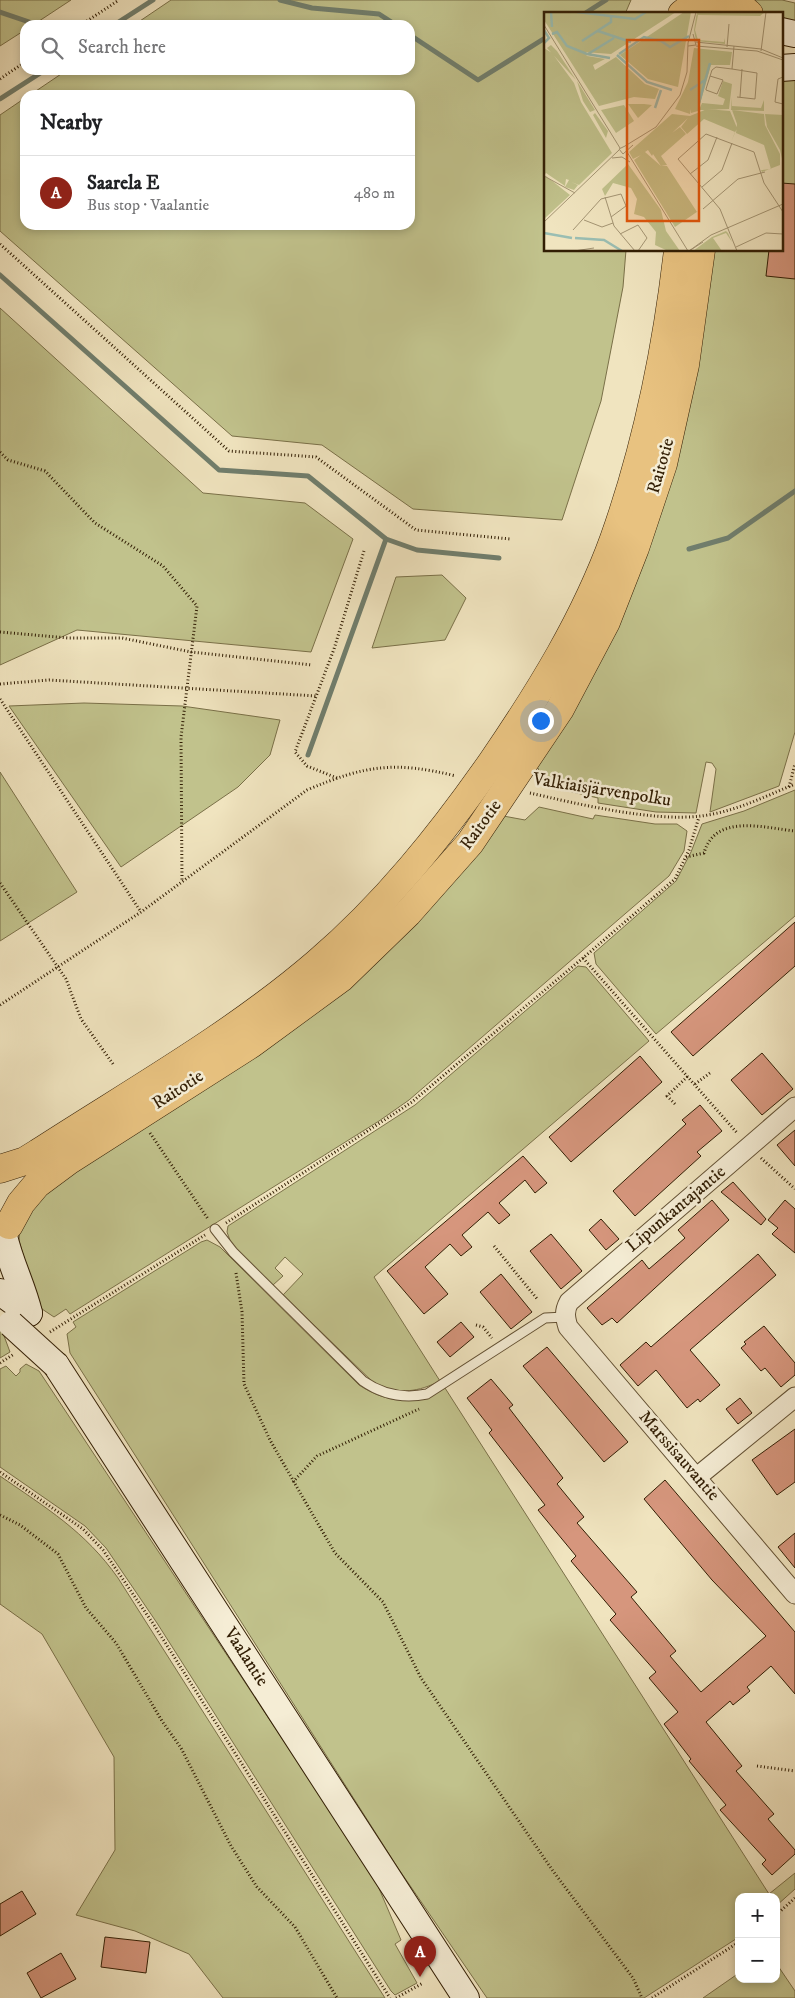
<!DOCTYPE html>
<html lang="en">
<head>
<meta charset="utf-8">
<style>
  body { margin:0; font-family:"IM FELL DW Pica",serif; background:#f2f2f2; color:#202124 }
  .controls { position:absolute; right:15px; bottom:15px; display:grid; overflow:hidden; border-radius:10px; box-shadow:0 2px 8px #0003 }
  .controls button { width:45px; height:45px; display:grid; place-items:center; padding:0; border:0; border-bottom:1px solid #e0e0e0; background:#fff; color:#202124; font:25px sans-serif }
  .you { position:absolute; left:540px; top:720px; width:18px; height:18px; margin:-12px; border:4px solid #fff; border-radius:50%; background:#1a73e8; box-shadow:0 0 0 8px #1a73e833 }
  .badge { display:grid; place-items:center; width:32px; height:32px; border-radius:50%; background:#8f2418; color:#fff; font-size:16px; font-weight:700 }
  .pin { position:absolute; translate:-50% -41px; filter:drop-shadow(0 1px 2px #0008) }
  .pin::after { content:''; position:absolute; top:26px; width:18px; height:15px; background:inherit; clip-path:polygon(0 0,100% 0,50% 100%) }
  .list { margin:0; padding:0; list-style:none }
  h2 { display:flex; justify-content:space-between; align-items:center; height:65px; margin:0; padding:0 20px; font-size:21px }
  h2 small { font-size:16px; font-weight:400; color:#757577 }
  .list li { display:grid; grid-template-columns:32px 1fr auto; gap:15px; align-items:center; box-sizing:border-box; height:75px; padding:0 20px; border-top:1px solid #e0e0e0 }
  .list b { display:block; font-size:19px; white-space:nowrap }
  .list p { margin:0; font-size:16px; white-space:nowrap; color:#757577 }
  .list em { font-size:16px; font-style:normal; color:#757577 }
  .icon { flex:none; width:28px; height:28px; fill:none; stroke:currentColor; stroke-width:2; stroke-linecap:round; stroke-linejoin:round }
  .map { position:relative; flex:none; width:795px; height:1998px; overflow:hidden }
  .search { position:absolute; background:#fff; box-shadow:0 2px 8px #0003; left:20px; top:20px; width:395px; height:55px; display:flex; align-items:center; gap:12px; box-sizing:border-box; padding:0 18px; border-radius:15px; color:#757577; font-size:19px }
  .panel { position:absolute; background:#fff; box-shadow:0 2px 8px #0003; left:20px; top:90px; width:395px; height:140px; border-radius:15px }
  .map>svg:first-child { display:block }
  .green { fill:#c1c28c; stroke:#7a7048 }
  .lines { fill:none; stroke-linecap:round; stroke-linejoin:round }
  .stream { stroke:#707e6d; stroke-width:5 }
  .building { fill:#d6967d; stroke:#321e04 }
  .lane-casing { stroke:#625033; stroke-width:11 }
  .street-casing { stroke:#625033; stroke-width:21 }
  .secondary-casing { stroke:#321e04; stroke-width:28 }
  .primary-casing { stroke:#321e04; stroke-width:29 }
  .path { stroke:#321e04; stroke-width:3; stroke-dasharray:1 2.5; stroke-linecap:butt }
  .lane { stroke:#f5edd5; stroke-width:9 }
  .street { stroke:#f5edd5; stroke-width:19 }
  .secondary { stroke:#f5edd5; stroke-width:26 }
  .primary { stroke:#e8c280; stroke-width:28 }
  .secondary-bridge-casing { stroke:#321e04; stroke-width:28; stroke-linecap:butt }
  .secondary-bridge { stroke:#f5edd5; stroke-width:26 }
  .labels { text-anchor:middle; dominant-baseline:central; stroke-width:5; stroke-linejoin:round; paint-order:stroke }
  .street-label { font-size:18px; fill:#321e04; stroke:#f5edd5 }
  .inset-river { fill:none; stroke:#9abeb3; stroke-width:2.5 }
  .inset-road { fill:none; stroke:#a49574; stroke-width:1 }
  .view { fill:#df560c; fill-opacity:0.15; stroke:#df560c; stroke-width:2.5 }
  .inset-edge { fill:none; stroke:#321e04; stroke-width:2.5 }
</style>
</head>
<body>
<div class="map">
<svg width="795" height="1998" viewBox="0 0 795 1998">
  <rect width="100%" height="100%" fill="#f0e4bf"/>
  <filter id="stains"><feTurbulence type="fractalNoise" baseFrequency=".004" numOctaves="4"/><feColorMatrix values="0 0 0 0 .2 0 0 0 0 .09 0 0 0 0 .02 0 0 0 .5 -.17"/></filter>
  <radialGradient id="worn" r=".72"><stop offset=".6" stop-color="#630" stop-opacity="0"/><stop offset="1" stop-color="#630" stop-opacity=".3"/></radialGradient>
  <g class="green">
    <path d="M0,0h71l-38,25h-8v5l-25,16z"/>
    <path d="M171,0h460l-6,14h-80v236h81l-3,37 -22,114 -39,119 -149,-11 -91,-64 -90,-9 -232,-205v-116l25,-17v127h385v-130h-380l37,-25h343v-45h-276z"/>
    <path d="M748,0h34l13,3v25l-14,-4v-10h-22z"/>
    <path d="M795,74v658l-16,54 -69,26 6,-43 -4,-6 -6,-1 -10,51 -40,-1 -58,-9v-5l-55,-13 -5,-17 -5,-1 175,-517h73v-175z"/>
    <path d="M0,308l203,185 102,10 48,36 -42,113 -234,-22 -77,35z"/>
    <path d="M442,575l24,23 -21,42 -73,8 24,-71z"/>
    <path d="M84,703l98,3 98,14 -10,35 -32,32 -117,80 -112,-161z"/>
    <path d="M0,772l77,120 -77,49z"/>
    <path d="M795,790v126l-139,118 -60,-70 -2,-11 82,-72 15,-29 11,-28 42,-13z"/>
    <path d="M539,807l54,12 2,-4 60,9h22l10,7 -3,20 -15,25 -260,224 -30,21 -309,193 -4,-5 -12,8 -15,-10 -20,-66 1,-14 24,-37 210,-141 244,-234 27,5z"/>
    <path d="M578,966l8,1 63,74 -275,236 66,104c-22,11 -39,13 -63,5l-94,-91 20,-21 -18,-17 -10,11 8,8 -10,9 -42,-42 -4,-11 1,-6 187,-121z"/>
    <path d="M207,1240l13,7 139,138c27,18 57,21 86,3l324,506 26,-21v16l-19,17v-9h-37v40l-95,61h-157l-89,-130 -328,-515 -3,-19 9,-7 -3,-5 128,-80z"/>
    <path d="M0,1325l10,27 -10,6z"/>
    <path d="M26,1364l13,7 336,508 26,61 -6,4 22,39 -22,12 -4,-4 -234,-368 -51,-75 -21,-22 -85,-59v-98l6,-3 10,10 4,-4v-3z"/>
    <path d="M0,1476c46,32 85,55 118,102l267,420h-162l-34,-44 -54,-23 -59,-16 39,-65 -1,-93 -72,-123 -42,-30z"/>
    <path d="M776,1963l19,28v7h-92l36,-25v6h37z"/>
  </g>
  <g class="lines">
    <g class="stream">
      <path d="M280,0l32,8 67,6 17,11"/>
      <path d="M0,12l38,13"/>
      <path d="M584,14l22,-14"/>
      <path d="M114,25l39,-25"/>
      <path d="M410,35l68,45 67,-42"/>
      <path d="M0,99l45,-29"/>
      <path d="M0,275l219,195 89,6 78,63 31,11 82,8"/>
      <path d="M689,549l39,-11 67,-47"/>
      <path d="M308,755l78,-216"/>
    </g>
  </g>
  <g class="building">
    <path d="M781,183l14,1v95l-29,-3 3,-26h12z"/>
    <path d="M795,922v44l-102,90 -22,-24z"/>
    <path d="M762,1053l31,36 -31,26 -31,-35z"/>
    <path d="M640,1056l22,26 -91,80 -22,-25z"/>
    <path d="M700,1105l22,26 -25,21 4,4 -66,60 -22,-25 73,-67 -4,-4z"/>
    <path d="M795,1130v36l-18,-21z"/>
    <path d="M523,1156l24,27 -12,10 -10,-13 -26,23 11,12 -11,9 -11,-12 -26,23 10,12 -11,9 -11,-12 -25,23 23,27 -24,20 -37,-43z"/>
    <path d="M733,1182l33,37 -5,6 -40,-33z"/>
    <path d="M712,1200l17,20 -112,103 -5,-5 -10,7 -15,-17 55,-48 7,9 36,-31 -7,-8z"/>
    <path d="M785,1200l10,9v44l-23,-19 6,-6 -10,-8z"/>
    <path d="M601,1219l18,20 -13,11 -17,-20z"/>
    <path d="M551,1234l31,37 -21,18 -31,-38z"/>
    <path d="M758,1254l18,21 -86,75 30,35 -20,17 -2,-3 -11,9 -31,-38 -18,16 -18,-21 26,-23 5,5z"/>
    <path d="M501,1274l31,38 -21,17 -31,-37z"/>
    <path d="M461,1322l13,15 -24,20 -13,-15z"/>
    <path d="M764,1326l31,37v12l-14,12 -16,-19 -4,3 -20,-23 5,-4 -2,-2z"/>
    <path d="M547,1347l81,95 -24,20 -81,-96z"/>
    <path d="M491,1379l22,26 -4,3 54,70 -6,6 27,33 -7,6 60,69 -6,5 45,54 -6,5 31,36 65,-56 -54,-56 -68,-81 21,-19 130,152v62l-24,-28 -24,21 3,4 -17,14 -3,-4 -24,21 36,44 -6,5 38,43 -6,5 27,31v4l-23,21 -10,-11 4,-4 -46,-50 6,-5 -37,-44 2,-2 -27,-35 14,-12 -29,-34 7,-6 -46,-52 6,-6 -45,-53 5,-5 -38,-46 7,-5 -56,-72 3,-3 -25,-32z"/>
    <path d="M740,1398l12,15 -14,11 -12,-15z"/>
    <path d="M795,1429v53l-18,13 -25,-35z"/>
    <path d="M795,1533v35l-17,-21z"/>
    <path d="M22,1891l14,23 -36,22v-32z"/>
    <path d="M105,1937l45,5 -4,31 -45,-6z"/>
    <path d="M61,1953l15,26 -35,19 -14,-25z"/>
  </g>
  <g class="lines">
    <defs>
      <path id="lane" d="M215,1229l18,23 130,129c20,14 40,18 64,13l118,-76 20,-1"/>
      <g id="street">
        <path d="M795,1107l-226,195c-5,9 -4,15 -1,25l227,267"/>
        <path d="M697,1477l98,-80"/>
      </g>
      <g id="secondary">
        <path d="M781,31l14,3"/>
        <path d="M781,68l14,-1"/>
        <path d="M4,1236c6,27 19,51 25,77"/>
        <path d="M0,1292l29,21"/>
        <path d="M56,1365l410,633"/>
      </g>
      <g id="primary">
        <path d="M722,0l18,6 9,8"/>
        <path d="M682,14l14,-11 10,-3"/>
        <path d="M0,1169l25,-8 13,-8c94,-61 194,-117 279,-190 68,-58 124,-128 175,-201 48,-70 93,-143 122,-223 33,-93 53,-192 64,-289"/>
        <path d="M9,1225l12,-22 16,-19 31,-23 183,-117 90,-66 67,-65 62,-70 90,-134 46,-87 29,-74 28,-84 22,-99 16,-115"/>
      </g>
    </defs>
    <use href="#lane" class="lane-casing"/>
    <use href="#street" class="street-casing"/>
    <use href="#secondary" class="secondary-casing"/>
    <use href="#primary" class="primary-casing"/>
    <g class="path">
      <path d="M81,25l38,-25"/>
      <path d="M0,79l25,-17"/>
      <path d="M0,244l229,207 87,6 100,73 94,9"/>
      <path d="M0,452l8,8 37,11 50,52 68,43 34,40 -16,131 1,145"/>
      <path d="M0,632l68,6h54l69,14 121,13"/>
      <path d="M0,684l49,-4 267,16"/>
      <path d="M0,699l141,213"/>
      <path d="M337,778l-30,-12 -12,-14 39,-103 30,-98"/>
      <path d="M789,787l6,-23"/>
      <path d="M530,793c48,11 123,29 171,23 33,-4 63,-19 94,-32"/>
      <path d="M686,857l18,-4c11,-40 61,-25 91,-22"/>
      <path d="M0,883l66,96 15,40 32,45"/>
      <path d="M583,958l155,176"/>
      <path d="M0,1005l141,-93 166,-122c59,-25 87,-29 149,-14"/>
      <path d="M695,1084l15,-11"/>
      <path d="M675,1104l-8,-8 21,-20"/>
      <path d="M150,1133l58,86"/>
      <path d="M761,1158l34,31"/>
      <path d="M226,1223l186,-121 171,-144 92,-79 14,-29 10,-33"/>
      <path d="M494,1246l44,54"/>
      <path d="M236,1273l6,39 2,72 26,56 36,63 29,50 48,49 38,76 132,193 80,107 9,20"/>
      <path d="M476,1325l7,2 9,11"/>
      <path d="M50,1332l155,-97"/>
      <path d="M0,1363l14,-9"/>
      <path d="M0,1472l83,57 20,21 51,75 236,373"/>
      <path d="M293,1482l24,-26 102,-47"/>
      <path d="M0,1515l20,10 38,29 28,54 30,35 46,78 19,27 50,98 26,41 38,40 42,71"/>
      <path d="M757,1766l38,5"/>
      <path d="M776,1915l19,-17"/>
      <path d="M396,1998l27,-15"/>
      <path d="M652,1998l87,-56"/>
    </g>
    <use href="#lane" class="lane"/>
    <use href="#street" class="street"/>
    <use href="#secondary" class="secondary"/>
    <use href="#primary" class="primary"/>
    <defs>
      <path id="secondary-bridge" d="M11,1324l45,41"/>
    </defs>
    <use href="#secondary-bridge" class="secondary-bridge-casing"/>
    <use href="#secondary-bridge" class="secondary-bridge"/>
  </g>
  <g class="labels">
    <g class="street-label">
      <text transform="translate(661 466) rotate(-74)">Raitotie</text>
      <text transform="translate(602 790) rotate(9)">Valkiaisjärvenpolku</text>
      <text transform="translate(481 825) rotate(-54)">Raitotie</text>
      <text transform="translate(178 1090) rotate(-33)">Raitotie</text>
      <text transform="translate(676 1209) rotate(-40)">Lipunkantajantie</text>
      <text transform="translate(679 1456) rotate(49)">Marssisauvantie</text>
      <text transform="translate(246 1657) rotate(57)">Vaalantie</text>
    </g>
  </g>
  <g transform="translate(544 12)">
    <rect width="239" height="239" fill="#f0e4bf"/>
    <path d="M0,0h132l-65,42 -27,-2 3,4 18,3 -12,6 2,5 21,-13 29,27 14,5 -4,10 -21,-2 -35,9 -55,-86zM140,0h7l-13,75 -30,-8 -28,-24zM153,0h68l-5,4 -62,-1 -3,15 3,10 26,2 1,-4v6l-29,-3 -2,-11zM7,33l6,6 19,29 -29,-32zM0,36l8,5 22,30 7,19 31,51 -33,32 -8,-3 7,3 -4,5 -9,-3 4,-7 -3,-1 -1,7 -19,-13 -2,2zM150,36l38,4 -2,13h-19l-13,46 -7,2v-4l-1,5 -15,-5 13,-27zM33,69l18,29 -5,2 -7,-11zM179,69l9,3 -3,25 -30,1 3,-7 21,2 2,-6 -7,-3zM188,85v9l29,2 3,-8v11l-33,-1zM84,92h16l8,1 -14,13zM80,93l10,16 -18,12 -15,-23zM163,97l23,2 7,17 -6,14 4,-10 -31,-13 -17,15 -6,-7 7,-9 -16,15 8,-6 6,7 -25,22 6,9 -6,1 -8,-12 -1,2 -4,-6 -3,2 16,14h6l30,46 10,-7 -32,22 -41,-67 7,-5 -8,4 -4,-7 43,-38 18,2zM188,98l32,4 1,11 15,29v11l-18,7 -1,-2 10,-1 -7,-24 -28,-12 1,-9zM51,101l13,18 -2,7 -13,-23zM221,102l18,1v48l-3,-13 -13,-23zM84,152l33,46 5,21 14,20h-12l-13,-6 1,-13 -12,-15 -10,-3 3,-15 -6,-11 -18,-5 -8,13 -3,-7zM2,164l24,19 -26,24v-42zM182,219l2,2 4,9 -6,-9 -13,5 9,13h-29l19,-14z" fill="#c1c28c"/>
    <path class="inset-river" d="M7,0l1,15M33,0l58,7 11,-7M0,18l5,8 -5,5M54,19l33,11M8,22l5,-2 10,14 20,8 23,4M38,29l29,-19v-5M44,42l26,-16M75,42l25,-17 17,4 9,6 19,-11M73,43l30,27 25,8M146,78l15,-10M155,91l11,-40M111,96l6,-18M0,221l28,5M31,226l29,2 18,11"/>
    <path class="inset-road" d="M0,13l76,123M152,30l65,7 22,9M144,34l8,-1 -3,-11M152,34l61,5 26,9M183,35l2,-23M217,39l5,-39M188,57l25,4 -2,26 -18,-2M166,64l13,4 -6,14 -11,-4v-1l6,-19 4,-3 16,2 2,-23M239,65l-5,2 -3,23 8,2M196,85l2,-28M81,134l31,-19 24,-32 7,-23 1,-29 8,-31M81,134l-6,3 4,5 10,-9M83,140l61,99M68,146l10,-1 8,5M146,162l18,-14 9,-23M0,164l31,17M158,175l20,-17 10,-27M61,185l9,29 21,25M159,197l35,-30 27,-7M40,208l18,7 11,-4M0,210l75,-72M29,218l28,-31 20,-5 5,12 -15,11M76,222l18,-9 9,13 -9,13M192,235l30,-14 17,1M30,239l20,-3M145,239l22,-16 72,-31M145,239l14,-9M193,239l-17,-42 -42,-50 28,-25 48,18 10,31 19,29"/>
    <path class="view" d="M83,28h72v181h-72z"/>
    <rect width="239" height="239" class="inset-edge"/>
  </g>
  <rect width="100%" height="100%" filter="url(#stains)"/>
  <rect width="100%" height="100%" fill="url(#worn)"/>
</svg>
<div class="controls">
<button>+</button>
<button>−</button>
</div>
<div class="you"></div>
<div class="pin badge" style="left:420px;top:1977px">A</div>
<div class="search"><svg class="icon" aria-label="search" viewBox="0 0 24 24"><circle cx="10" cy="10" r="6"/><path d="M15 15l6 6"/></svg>Search here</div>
<section class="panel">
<h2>Nearby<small></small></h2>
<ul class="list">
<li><span class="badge">A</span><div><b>Saarela E</b><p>Bus stop · Vaalantie</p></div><em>480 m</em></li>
</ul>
</section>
</div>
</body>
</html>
